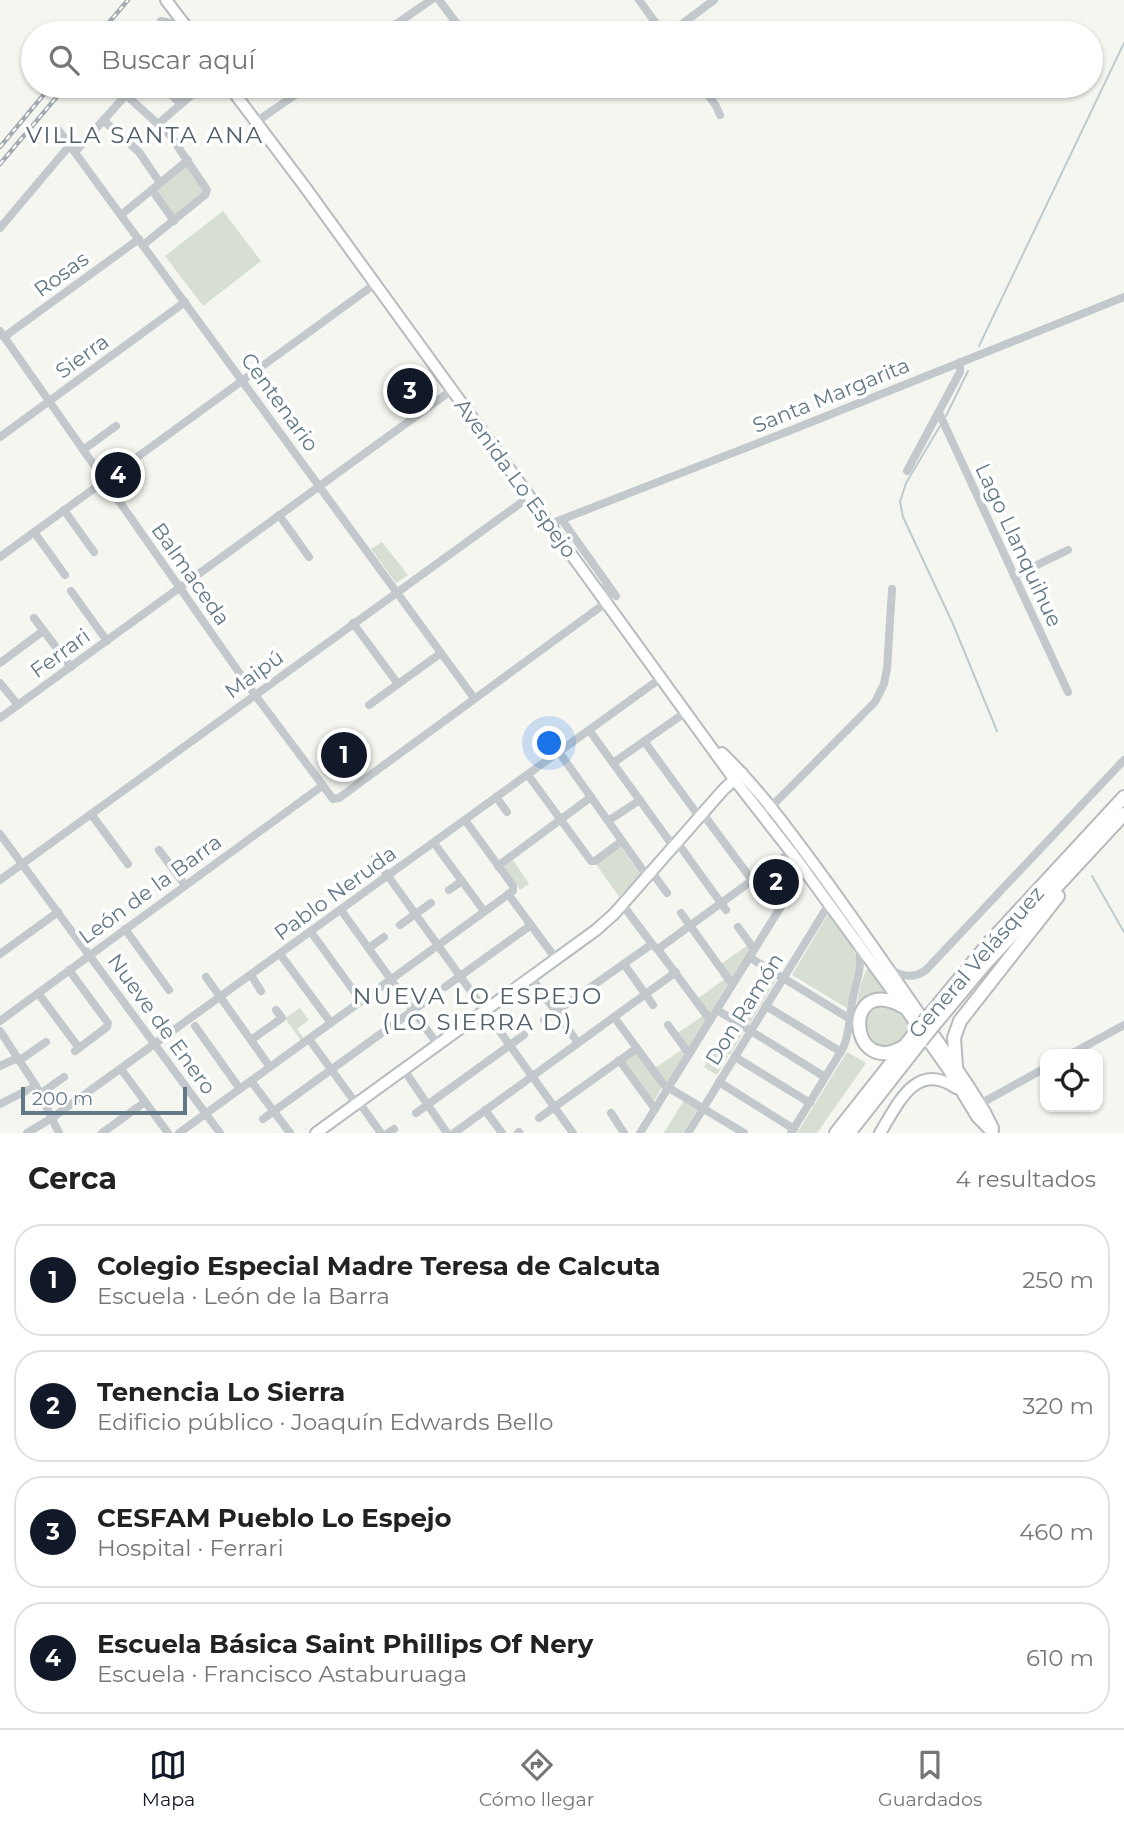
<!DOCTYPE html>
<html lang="es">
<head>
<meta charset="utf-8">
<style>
  body { margin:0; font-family:Montserrat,sans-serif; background:#f6f6f6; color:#222 }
  .controls { position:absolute; right:21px; bottom:21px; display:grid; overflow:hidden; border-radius:14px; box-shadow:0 2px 5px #0004 }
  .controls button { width:63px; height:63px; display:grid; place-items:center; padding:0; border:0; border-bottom:2px solid #e0e0e0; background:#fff; color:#222; font:35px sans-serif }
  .scale { position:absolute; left:21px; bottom:18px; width:166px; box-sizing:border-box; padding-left:7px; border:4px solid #617886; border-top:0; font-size:19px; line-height:24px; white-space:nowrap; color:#617886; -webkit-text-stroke:5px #fff; paint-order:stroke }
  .you { position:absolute; left:550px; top:744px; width:24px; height:24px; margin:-18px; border:5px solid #fff; border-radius:50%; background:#1a73e8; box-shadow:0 0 0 10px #1a73e833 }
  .badge { display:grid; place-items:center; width:46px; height:46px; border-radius:50%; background:#111827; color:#fff; font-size:23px; font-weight:700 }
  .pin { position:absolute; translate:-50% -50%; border:4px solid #fff; box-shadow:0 2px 7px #0006 }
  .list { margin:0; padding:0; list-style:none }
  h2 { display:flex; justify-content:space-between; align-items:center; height:91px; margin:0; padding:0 28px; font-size:30px }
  h2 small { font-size:23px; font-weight:400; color:#767676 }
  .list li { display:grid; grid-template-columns:46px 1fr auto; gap:21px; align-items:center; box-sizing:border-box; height:112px; margin:0 14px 14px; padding:0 14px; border:2px solid #e0e0e0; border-radius:28px }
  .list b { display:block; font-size:26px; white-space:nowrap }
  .list p { margin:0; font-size:23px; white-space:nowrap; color:#767676 }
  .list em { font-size:23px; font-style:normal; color:#767676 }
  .icon { flex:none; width:38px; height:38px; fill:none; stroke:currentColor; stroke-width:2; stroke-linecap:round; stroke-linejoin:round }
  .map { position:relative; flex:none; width:1124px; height:1133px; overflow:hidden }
  .search { position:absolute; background:#fff; box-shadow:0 2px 5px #0004; left:21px; right:21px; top:21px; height:77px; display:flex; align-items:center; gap:18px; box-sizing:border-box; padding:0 24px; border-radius:38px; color:#767676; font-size:26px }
  .sheet { height:595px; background:#fff }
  nav { display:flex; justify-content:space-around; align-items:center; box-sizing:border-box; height:98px; border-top:2px solid #e0e0e0; background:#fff; font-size:19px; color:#767676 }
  nav a { display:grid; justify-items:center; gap:4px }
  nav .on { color:#111827 }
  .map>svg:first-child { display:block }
  .green { fill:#d7ded2 }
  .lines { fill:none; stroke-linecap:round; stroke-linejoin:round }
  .stream { stroke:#bdcbcf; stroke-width:2 }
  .major-casing { stroke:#b5bbbe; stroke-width:14 }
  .highway-casing { stroke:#b7bbbe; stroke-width:16 }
  .minor { stroke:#c2c8cb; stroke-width:8 }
  .major { stroke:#fff; stroke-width:10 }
  .highway { stroke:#fff; stroke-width:12 }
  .rail-casing { stroke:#a2abb0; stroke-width:4.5 }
  .rail { stroke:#fff; stroke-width:2; stroke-dasharray:5; stroke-linecap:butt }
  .highway-bridge-casing { stroke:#b7bbbe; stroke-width:16; stroke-linecap:butt }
  .highway-bridge { stroke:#fff; stroke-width:12 }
  .labels { text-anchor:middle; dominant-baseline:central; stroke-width:7; stroke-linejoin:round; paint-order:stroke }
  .street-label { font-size:21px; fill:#617886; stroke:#fff }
  .neighbourhood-label { font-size:23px; letter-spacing:2px; fill:#50606a; stroke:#fff }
</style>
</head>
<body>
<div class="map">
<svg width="1124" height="1133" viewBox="0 0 1124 1133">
  <rect width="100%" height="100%" fill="#f6f6f1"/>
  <g class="green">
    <path d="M187,164l17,25 -1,5 -29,23 -19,-26z"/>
    <path d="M223,211l38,50 -58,45 -38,-50z"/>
    <path d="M382,542l26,33 -12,8 -25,-34z"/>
    <path d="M621,847l20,28 -22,22 -23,-33z"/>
    <path d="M513,860l16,24 -9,6 -16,-23z"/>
    <path d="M830,911l22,33 5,15 -10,49 -55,-33z"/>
    <path d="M748,945l3,4 -19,32 -11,-17z"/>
    <path d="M871,964l25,33 -40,17c0,-12 6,-42 15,-50z"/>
    <path d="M763,972l13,8 -28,46 -13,-8z"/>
    <path d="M725,979l3,4 -19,31 -11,-16z"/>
    <path d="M879,1004l19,4 17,18c-6,8 -16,23 -29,23 -5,0 -13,-5 -18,-6l-5,-21 8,-13z"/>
    <path d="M300,1008l9,12 -12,9 7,10 -3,2 -16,-23z"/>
    <path d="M704,1015l3,5 -19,31 -12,-17z"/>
    <path d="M731,1023l13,8 -14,24 -13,-8z"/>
    <path d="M715,1048l13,8 -11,19 -13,-8z"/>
    <path d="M683,1049l3,5 -19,31 -12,-17z"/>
    <path d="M636,1051l26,36 -8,14 -31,-40z"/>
    <path d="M847,1052l19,11 -49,70h-20z"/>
    <path d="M684,1100l14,8 -15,25h-19z"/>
  </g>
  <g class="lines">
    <g class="stream">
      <path d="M979,346l145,-303"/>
      <path d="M946,416l22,-45"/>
      <path d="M940,426l-34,57 -6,19 3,15 50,107 44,107"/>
      <path d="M1092,876l32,56"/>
    </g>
    <defs>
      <g id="major">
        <path d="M166,0l25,33"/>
        <path d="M229,86l76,101 429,592 57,73 113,155 44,62 29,48 16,16"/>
        <path d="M722,753c40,39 72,84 105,129 48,67 95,135 141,203l17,27 8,16"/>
        <path d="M316,1133l280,-203 18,-16 110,-125 18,-16"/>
        <path d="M880,1133c18,-29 36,-73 76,-45"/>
      </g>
      <g id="highway">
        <path d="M927,1018l62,-75 135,-146"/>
        <path d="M933,1026l52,-62 139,-150"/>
        <path d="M903,1047c-55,32 -62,-76 1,-40"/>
        <path d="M956,1067l-2,-29 6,-17 98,-125"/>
        <path d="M836,1133l79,-100"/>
        <path d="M849,1133l72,-92"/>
      </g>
    </defs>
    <use href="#major" class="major-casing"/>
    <use href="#highway" class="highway-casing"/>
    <g class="minor">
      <path d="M439,0l25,33"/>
      <path d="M639,0l24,33"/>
      <path d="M161,21l10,2 8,10"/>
      <path d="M383,33l48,-33"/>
      <path d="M670,33l44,-33"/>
      <path d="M162,86l19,18"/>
      <path d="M702,86l14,20 4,9"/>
      <path d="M126,95l44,40 37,55 -2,5 -62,50"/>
      <path d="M104,121l35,31 21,31"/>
      <path d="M256,122l52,-36"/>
      <path d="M158,124l44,-38"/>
      <path d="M57,128l417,570"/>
      <path d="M75,152l59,-66"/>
      <path d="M152,190l22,31"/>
      <path d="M121,215l67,-55"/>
      <path d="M0,228l70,-83"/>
      <path d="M0,331l252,360 81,108 6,-1 268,-196 1,-4 -2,-16"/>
      <path d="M4,337l135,-98"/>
      <path d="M939,413l129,279"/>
      <path d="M0,437l185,-135"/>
      <path d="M83,450l33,-24"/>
      <path d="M907,471l53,-99v-10"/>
      <path d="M64,510l30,42"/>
      <path d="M279,515l30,42"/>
      <path d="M562,520l54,76"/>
      <path d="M550,524l239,-93 335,-134"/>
      <path d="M34,532l31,43"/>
      <path d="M0,557l375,-273"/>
      <path d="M1014,576l54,-26"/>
      <path d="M71,591l36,50"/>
      <path d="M34,618l37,49"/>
      <path d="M353,623l45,61"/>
      <path d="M0,663l43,-32"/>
      <path d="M0,683l18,22"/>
      <path d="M369,705l72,-52"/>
      <path d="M0,718l452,-328"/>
      <path d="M589,730l84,116"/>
      <path d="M644,741l51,70 11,7 46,62"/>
      <path d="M559,752l88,124"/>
      <path d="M613,763l73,-51"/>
      <path d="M528,775l63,86h4l27,-20"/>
      <path d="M496,797l11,15"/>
      <path d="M91,814l37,50"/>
      <path d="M763,815l112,-113 9,-18 3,-15 5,-80"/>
      <path d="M608,821l32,-21"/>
      <path d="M0,834l220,299"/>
      <path d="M677,842l49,68"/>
      <path d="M434,843l50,68"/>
      <path d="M159,850l26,35"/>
      <path d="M375,858l198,275"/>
      <path d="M498,866l93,-69"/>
      <path d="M651,871l16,22"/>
      <path d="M0,880l529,-383"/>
      <path d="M449,890l13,-9"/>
      <path d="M508,894l48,65"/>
      <path d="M622,904l30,40 7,7 51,69"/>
      <path d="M341,910l97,135"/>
      <path d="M681,913l51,71"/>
      <path d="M400,925l31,-22"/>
      <path d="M738,927l16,22"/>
      <path d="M125,929l44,61"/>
      <path d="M311,932l50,69"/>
      <path d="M369,948l15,-11"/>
      <path d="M658,949l133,-97"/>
      <path d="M0,954l58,-42"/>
      <path d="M280,954l51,69"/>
      <path d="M749,957l101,62"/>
      <path d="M624,964l29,41"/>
      <path d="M69,970l39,53 -1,4 -32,24"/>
      <path d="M892,970c11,7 23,8 34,0l198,-210"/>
      <path d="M251,975l10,16"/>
      <path d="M206,977l64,90"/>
      <path d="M531,977l47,66"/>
      <path d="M445,987l86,-62"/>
      <path d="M38,993l41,55"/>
      <path d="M766,1006l75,46"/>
      <path d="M717,1010l108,67"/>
      <path d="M614,1017l50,68 80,48"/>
      <path d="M544,1020l108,-76"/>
      <path d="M0,1021l322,-235"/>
      <path d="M668,1025l21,29"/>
      <path d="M195,1026l45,63"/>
      <path d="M0,1031l36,55 23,47"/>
      <path d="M309,1039l43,59 11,10 18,25"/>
      <path d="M251,1040l31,-22 -6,-8"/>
      <path d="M1071,1054l53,-29"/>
      <path d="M735,1057l75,46"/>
      <path d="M619,1060l36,49"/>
      <path d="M0,1066l13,-6 10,-2 23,-16"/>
      <path d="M121,1069l47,64"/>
      <path d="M404,1070l43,63"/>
      <path d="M251,1081l39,52"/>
      <path d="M719,1082l75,47"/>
      <path d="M40,1094l24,-17"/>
      <path d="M0,1104l36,-18"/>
      <path d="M980,1104l65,-36"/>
      <path d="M485,1110l17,23"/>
      <path d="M416,1113l108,-78"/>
      <path d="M611,1113l13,20"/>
      <path d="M539,1118l98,-70"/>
      <path d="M263,1119l163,-118"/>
      <path d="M27,1133l25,-15 609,-440"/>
      <path d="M102,1133l43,-31"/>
      <path d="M179,1133l334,-242v-5l-48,-66"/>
      <path d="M388,1133l6,-4"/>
      <path d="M454,1133l222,-161"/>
      <path d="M518,1133l1,-1"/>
      <path d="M640,1133l165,-265"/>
      <path d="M688,1133l141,-229"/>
      <path d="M791,1133l52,-85c7,-15 6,-29 9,-45 3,-21 11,-33 7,-56"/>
    </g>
    <use href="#major" class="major"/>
    <use href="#highway" class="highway"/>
    <defs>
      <g id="rail">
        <path d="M100,33l28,-33"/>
        <path d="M0,147l51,-61"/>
        <path d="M0,164l66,-78"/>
      </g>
    </defs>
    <use href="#rail" class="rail-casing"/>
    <use href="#rail" class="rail"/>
    <defs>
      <g id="highway-bridge">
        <path d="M915,1033l12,-15"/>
        <path d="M921,1041l12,-15"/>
      </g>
    </defs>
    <use href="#highway-bridge" class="highway-bridge-casing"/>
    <use href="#highway-bridge" class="highway-bridge"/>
  </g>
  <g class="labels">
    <g class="street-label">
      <text transform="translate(61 274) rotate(-36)">Rosas</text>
      <text transform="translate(82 356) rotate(-36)">Sierra</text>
      <text transform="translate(831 395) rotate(-22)">Santa Margarita</text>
      <text transform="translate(280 402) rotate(54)">Centenario</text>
      <text transform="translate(516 478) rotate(54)">Avenida Lo Espejo</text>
      <text transform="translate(1019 545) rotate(65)">Lago Llanquihue</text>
      <text transform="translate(191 574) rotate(55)">Balmaceda</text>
      <text transform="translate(60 653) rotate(-36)">Ferrari</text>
      <text transform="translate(254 674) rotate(-36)">Maipú</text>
      <text transform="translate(150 889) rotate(-36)">León de la Barra</text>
      <text transform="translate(335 893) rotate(-36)">Pablo Neruda</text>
      <text transform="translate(976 962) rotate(-49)">General Velásquez</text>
      <text transform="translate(744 1009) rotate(-58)">Don Ramón</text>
      <text transform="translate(162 1024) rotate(54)">Nueve de Enero</text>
    </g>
    <g class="neighbourhood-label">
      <text x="145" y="135">VILLA SANTA ANA</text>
      <text x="478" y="996">NUEVA LO ESPEJO<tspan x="478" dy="26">(LO SIERRA D)</tspan></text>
    </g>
  </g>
</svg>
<div class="controls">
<button><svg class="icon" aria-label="locate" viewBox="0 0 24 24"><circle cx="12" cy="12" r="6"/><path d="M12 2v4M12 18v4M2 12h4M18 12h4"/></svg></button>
</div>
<div class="scale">200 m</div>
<div class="you"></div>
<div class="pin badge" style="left:344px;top:755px">1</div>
<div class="pin badge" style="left:776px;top:882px">2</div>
<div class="pin badge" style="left:410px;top:391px">3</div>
<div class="pin badge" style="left:118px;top:475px">4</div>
<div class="search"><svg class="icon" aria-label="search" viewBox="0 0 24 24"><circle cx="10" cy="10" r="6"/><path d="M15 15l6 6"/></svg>Buscar aquí</div>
</div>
<section class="sheet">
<h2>Cerca<small>4 resultados</small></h2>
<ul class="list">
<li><span class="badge">1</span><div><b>Colegio Especial Madre Teresa de Calcuta</b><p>Escuela · León de la Barra</p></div><em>250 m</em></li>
<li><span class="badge">2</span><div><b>Tenencia Lo Sierra</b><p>Edificio público · Joaquín Edwards Bello</p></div><em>320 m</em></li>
<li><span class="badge">3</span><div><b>CESFAM Pueblo Lo Espejo</b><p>Hospital · Ferrari</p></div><em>460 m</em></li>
<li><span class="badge">4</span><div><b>Escuela Básica Saint Phillips Of Nery</b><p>Escuela · Francisco Astaburuaga</p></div><em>610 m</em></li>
</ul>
</section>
<nav>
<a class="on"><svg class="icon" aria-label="map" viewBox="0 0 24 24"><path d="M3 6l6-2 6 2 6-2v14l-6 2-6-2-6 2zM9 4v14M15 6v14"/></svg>Mapa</a>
<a><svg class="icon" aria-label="directions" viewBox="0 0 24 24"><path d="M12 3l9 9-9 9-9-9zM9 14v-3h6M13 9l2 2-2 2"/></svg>Cómo llegar</a>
<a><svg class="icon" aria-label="saved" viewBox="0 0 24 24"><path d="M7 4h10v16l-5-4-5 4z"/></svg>Guardados</a>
</nav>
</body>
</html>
